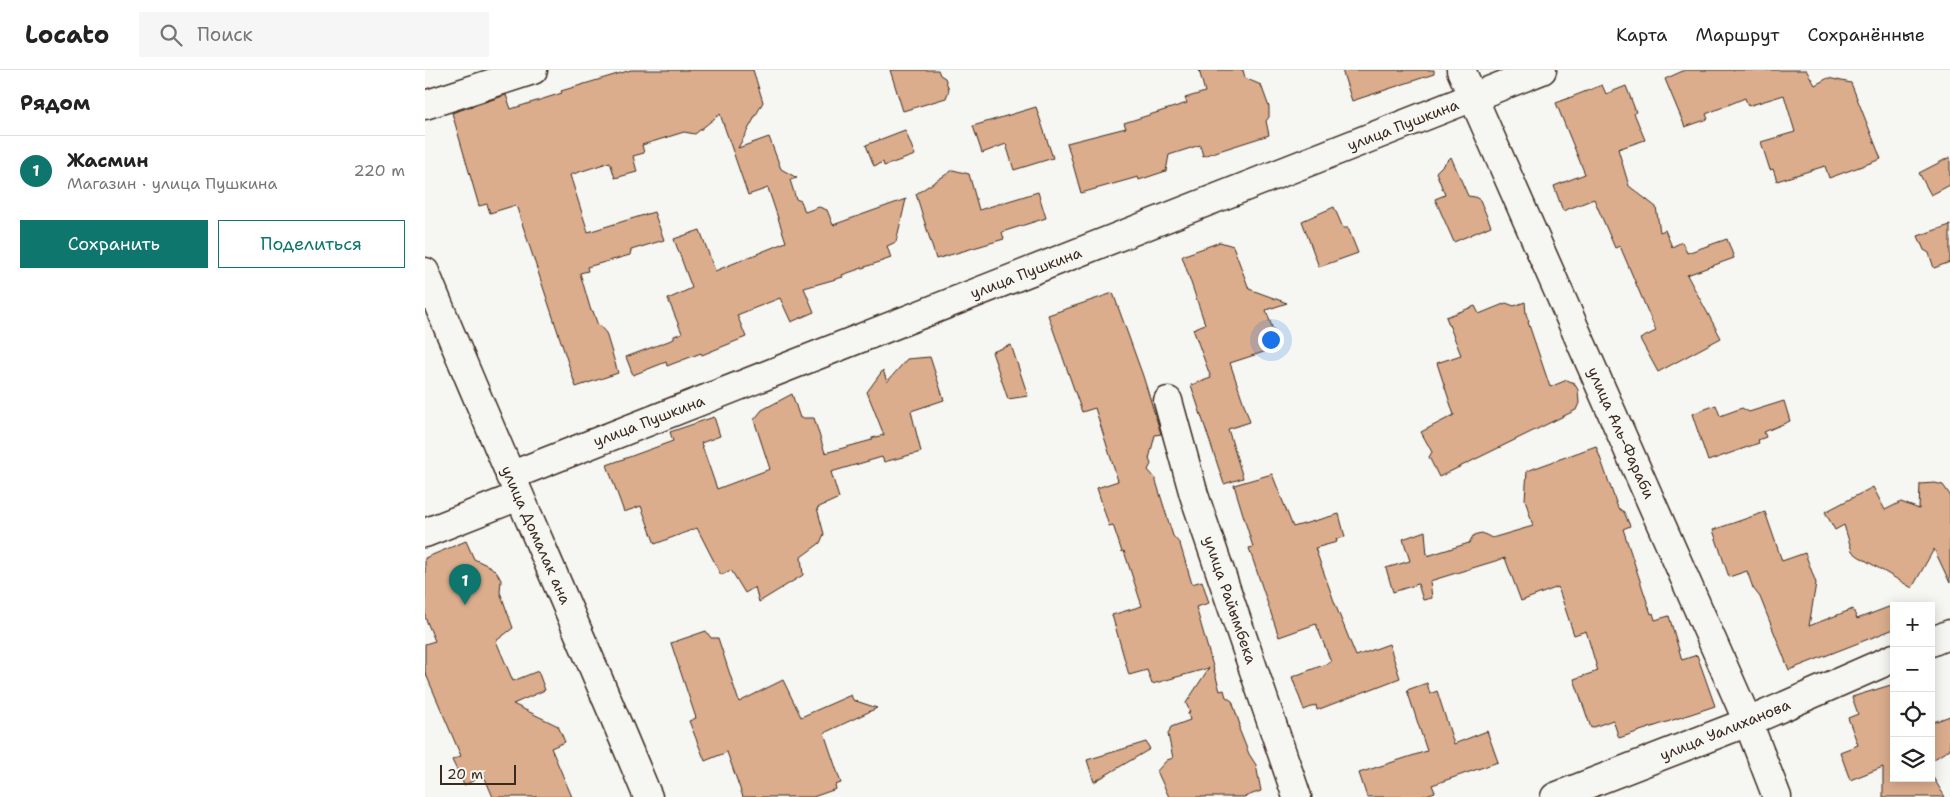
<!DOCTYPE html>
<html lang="ru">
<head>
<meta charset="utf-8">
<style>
  body { margin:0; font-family:"Shantell Sans",sans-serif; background:#f6f6f6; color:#222 }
  .controls { position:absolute; right:15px; bottom:15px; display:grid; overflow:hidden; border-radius:0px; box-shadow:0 2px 12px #0003 }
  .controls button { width:45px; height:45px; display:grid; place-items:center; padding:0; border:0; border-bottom:1px solid #e0e0e0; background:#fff; color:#222; font:25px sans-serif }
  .scale { position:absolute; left:15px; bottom:12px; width:76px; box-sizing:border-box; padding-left:5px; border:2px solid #3b2a1e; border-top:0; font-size:14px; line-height:18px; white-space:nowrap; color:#3b2a1e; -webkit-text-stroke:4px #f6f6f2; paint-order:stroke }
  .you { position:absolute; left:845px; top:269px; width:18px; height:18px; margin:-12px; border:4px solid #fff; border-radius:50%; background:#1a73e8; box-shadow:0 0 0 8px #1a73e833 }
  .badge { display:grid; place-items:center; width:32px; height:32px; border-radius:50%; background:#0f766e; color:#fff; font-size:16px; font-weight:700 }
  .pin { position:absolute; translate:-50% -41px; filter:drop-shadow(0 1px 2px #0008) }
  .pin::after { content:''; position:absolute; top:26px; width:18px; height:15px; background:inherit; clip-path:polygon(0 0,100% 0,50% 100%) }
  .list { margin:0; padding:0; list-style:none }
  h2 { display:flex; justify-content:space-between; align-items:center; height:65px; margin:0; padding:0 20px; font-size:21px }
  h2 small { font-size:16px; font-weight:400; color:#767676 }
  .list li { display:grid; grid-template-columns:32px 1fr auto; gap:15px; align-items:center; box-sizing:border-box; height:70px; padding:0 20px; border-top:1px solid #e0e0e0 }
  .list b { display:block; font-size:19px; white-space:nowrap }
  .list p { margin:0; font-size:16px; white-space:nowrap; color:#767676 }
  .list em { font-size:16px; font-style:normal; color:#767676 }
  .actions { display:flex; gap:10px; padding:15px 20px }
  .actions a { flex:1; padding:11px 0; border:1px solid #0f766e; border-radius:0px; text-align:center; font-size:18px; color:#0f766e }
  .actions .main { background:#0f766e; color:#fff }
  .icon { flex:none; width:28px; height:28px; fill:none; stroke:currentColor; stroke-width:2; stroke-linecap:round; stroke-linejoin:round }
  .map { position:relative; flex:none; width:1525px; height:727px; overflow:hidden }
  header { display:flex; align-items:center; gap:30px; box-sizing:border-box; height:70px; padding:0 25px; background:#fff; border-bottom:1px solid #e0e0e0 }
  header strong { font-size:24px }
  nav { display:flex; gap:28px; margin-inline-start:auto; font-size:18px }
  .search { width:350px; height:45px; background:#f6f6f6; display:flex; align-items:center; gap:12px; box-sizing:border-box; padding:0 18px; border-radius:0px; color:#767676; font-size:19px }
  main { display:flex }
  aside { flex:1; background:#fff }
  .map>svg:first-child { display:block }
  .building { fill:#dbad8d; stroke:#3b2a1e }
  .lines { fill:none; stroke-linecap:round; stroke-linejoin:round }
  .minor-casing { stroke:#3b2a1e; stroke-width:31 }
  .minor { stroke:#f6f6f2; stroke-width:28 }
  .labels { text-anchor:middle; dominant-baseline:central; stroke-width:4; stroke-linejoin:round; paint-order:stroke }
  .street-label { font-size:15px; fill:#3b2a1e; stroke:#f6f6f2 }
</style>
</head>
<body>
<header>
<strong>Locato</strong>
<div class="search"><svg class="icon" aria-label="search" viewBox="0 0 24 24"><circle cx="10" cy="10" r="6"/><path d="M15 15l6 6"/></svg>Поиск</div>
<nav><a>Карта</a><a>Маршрут</a><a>Сохранённые</a></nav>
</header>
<main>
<aside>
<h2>Рядом<small></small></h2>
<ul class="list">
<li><span class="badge">1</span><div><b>Жасмин</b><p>Магазин · улица Пушкина</p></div><em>220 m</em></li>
</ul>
<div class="actions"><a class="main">Сохранить</a><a>Поделиться</a></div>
</aside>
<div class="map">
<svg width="1525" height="727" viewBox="0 0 1525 727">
  <rect width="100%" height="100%" fill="#f6f6f2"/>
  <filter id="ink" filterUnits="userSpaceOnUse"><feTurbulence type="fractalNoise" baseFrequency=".02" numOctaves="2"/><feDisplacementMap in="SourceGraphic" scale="10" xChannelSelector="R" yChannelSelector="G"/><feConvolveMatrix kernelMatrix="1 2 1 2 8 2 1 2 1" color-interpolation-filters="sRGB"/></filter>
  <g filter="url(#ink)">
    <g class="building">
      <path d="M206,0h122l10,32 -25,46 31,-11 12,32 16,9 -7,2 6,19 5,2 4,11 14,-5 8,3 6,15 73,-26 -10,43 -9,4 4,12 -49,17 1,2 -39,11 10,24 -23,10 -11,-24 -43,17 9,22 -44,18 -1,-2 -34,13 -1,-4 -33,13 -7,-18 48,-18v-3l8,-3 -14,-34 24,-11 -18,-49 26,-9 15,41 71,-29 -18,-54 -20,7 -28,-81 -25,20 -11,-2 -42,13 2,8 -11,3 4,16 -22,6 -5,-16 -40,13 18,57 66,-20 10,28 -33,10 -1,5 -43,12 1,4 -8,2 11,38h2l4,12 9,10 12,40 -42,14 -60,-182 -26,8 -3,-9 -8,2 -27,-93 54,-18 5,14 51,-16 -1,-2z"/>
      <path d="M465,0h48l2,5 5,3 4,12 -3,8 -43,13z"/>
      <path d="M774,0h44l2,8 16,7 8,22v10l-3,4 3,14 -66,21 -3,-11 -31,10 -3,16 -27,9 -1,-3 -57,16 -14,-50 59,-15 -2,-5 63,-20 -2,-5 20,-6z"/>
      <path d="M917,0h92v4l-82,27z"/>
      <path d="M1260,0h121l9,15 13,-7 23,5 30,76 -52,19 -4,-12 -48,15 -4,-12 -3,1 -9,-28 34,-10 -11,-37 -36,11 -3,-8 -39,16 2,5 -23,8 -20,-48z"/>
      <path d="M1177,15l4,9 20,-8 10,26 -2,1 11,27 -27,9 11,37 27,21 4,25 5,-2 7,17 10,-5 5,11 40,-14 7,19 -47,17 34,63 -63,34 -18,-33 16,-8 -36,-85 -5,2 -21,-49 -31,12 -9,-25 31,-12 -29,-71z"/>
      <path d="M611,37l17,51 -39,12 -8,-26 -24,9 -9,-27z"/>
      <path d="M480,60l10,25 -31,11 -1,-4 -9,4 -8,-21z"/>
      <path d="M1026,87l17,39 7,1 5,3 11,26 -37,16 -19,-43 10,-4 -9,-23z"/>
      <path d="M1525,87v28l-19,10 -12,-22z"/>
      <path d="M528,100l16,4 10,36 59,-18 8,26 -44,14 2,7 -68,20 -20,-65z"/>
      <path d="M909,137l9,21h5l10,25 -39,14 -17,-46z"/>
      <path d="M1525,155v37l-16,6 -5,-15 -5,-3 -6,-14z"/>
      <path d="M795,172l13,4 16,43 38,14 -21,7 13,37 -49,16 20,59 -22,7 15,49 -19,6 -33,-99 20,-7 -18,-49 12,-5 -23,-68z"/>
      <path d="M688,223l30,83 18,58 -6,1 -6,24 2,5 -3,6 7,8 18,58 7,8 12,40 10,-3 7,22 -13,4 24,84 4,-1 2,7 6,4 8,24 -1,4 10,25 7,11 5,26 -17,6h-75l-12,-26 10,-11 6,-2 -5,-24 3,-7 19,-7 -2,-7 2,-1 -4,-9 23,-35 -57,16 -5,-14 -18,5 -17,-60 30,-9 -18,-55 -2,1 -9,-27 -4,1 -12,-38 21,-7 -23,-73 -13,4 -34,-97z"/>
      <path d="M1100,232l1,12 3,8h-1l22,65 17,-7 7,3 4,7 1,13 -3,7 -137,67 -10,-20 3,-5 -11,-20 33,-17 -17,-52 24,-8 -15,-38 29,-11 4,8 27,-11 8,3z"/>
      <path d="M586,275l17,51 -20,3 -16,-47z"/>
      <path d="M505,287l14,43 -33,11 10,41 -37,10 -2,-5 -51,15 8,26 -22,10 7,26 -4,9 -19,14 2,18 -44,27 -4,-15 -10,6 -14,-23 -10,5 -24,-47 -42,16 -14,-38 -17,6 -17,-47 66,-24 -3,-9 44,-15 6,19 -19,7 16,46 53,-20 -16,-49 8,-10 30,-16 8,24h14l11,35 47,-13v-2l12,-3 -17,-43 16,-22 4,12 20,-23z"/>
      <path d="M1359,331l6,20 -26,11 2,5 -8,3 1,3 -51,18 -16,-47 24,-9 4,11 22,-8 7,4z"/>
      <path d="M1171,376l22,62 6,4 6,14 -7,3 28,85 2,-1 2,7 14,-4 13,44 15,-5 18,51 -96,32 -6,-18 -22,8 -17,-49 24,-8 -12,-40 -12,4 -16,-48 -37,14 -16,-43 -75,23 2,17 -9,2 -5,-16 -25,8 -7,-24 24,-7 -7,-22 22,-8 2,25 42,-13 4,-7 4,-2 5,-1 10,5 41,-12 -8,-27 2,-28z"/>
      <path d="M847,404l21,53 46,-13 6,23 -9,2 1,3 -22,6 20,56 21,52 33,-12 11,34 -83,32 -1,-5 -12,5 -12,-33 39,-15 -15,-38 -37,13 -30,-89 4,-1 -19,-62z"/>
      <path d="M1510,413l8,2 7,10v88l-16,-34 -22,39 -54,-32 -6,-5 -8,-26 -9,5 -10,-18 48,-25 12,23 16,-8 18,7 1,-25z"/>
      <path d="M1340,442l17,49 23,-8 11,30 -7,43 44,-17 4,10 37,-14v24l-105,41 -29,-73 -7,-9 -6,-17 -18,6 -16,-47z"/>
      <path d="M41,471l8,18 17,8 6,6 4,7 -1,12 13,36 -17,13 17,40 25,-10 7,19 -32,14 45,22 7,16 -14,6 21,49h-79l-9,-21 -20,9 -12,-25 9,-4 -36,-84v-28l10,-3 -10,-24v-59z"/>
      <path d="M281,561l5,7h7l21,64 44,-22 18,37 50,-22 2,5 24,8 -53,25 17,50 -6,2 1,4 -23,8h-70l-16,-45 -22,9 -16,-40 7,-3 -25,-75z"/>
      <path d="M1002,613l3,11 7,-3 17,53 33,-13 11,31 -66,23 3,7 -15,5h-53l-8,-24 68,-22 -20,-61z"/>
      <path d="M1469,614v94h37v-4l14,23h-62v-30l-33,13 -10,-28 18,-7 -10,-27 10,-4 -6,-17z"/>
      <path d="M1525,646v33l-19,12v-38z"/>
      <path d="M721,672l4,7 -56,33 -7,-22z"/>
    </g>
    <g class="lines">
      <defs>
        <g id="minor">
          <path d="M1036,0l287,652 29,75"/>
          <path d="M0,35l108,-35"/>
          <path d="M0,202c72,176 150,349 223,525"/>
          <path d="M743,331l26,94 103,302"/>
          <path d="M85,406l1032,-406"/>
          <path d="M0,463l94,-37"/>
          <path d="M1506,572l19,-8"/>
          <path d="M1130,727l193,-75 146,-64"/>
        </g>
      </defs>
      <use href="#minor" class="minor-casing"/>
      <use href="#minor" class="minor"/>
    </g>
  </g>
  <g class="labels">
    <g class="street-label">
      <text transform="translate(978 55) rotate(-21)">улица Пушкина</text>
      <text transform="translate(601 203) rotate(-21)">улица Пушкина</text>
      <text transform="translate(224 351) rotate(-21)">улица Пушкина</text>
      <text transform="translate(1196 363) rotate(66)">улица Аль-Фараби</text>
      <text transform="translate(111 465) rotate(66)">улица Домалак ана</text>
      <text transform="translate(805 530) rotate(71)">улица Райымбека</text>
      <text transform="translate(1300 660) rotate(-22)">улица Уалиханова</text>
    </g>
  </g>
</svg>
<div class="controls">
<button>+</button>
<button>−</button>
<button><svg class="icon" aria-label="locate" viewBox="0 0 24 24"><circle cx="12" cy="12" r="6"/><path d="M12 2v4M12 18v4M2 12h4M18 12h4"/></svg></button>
<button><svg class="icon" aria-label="layers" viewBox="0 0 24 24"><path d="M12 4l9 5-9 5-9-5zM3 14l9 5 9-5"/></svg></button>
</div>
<div class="scale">20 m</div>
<div class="you"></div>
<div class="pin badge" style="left:40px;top:535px">1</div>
</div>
</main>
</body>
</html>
